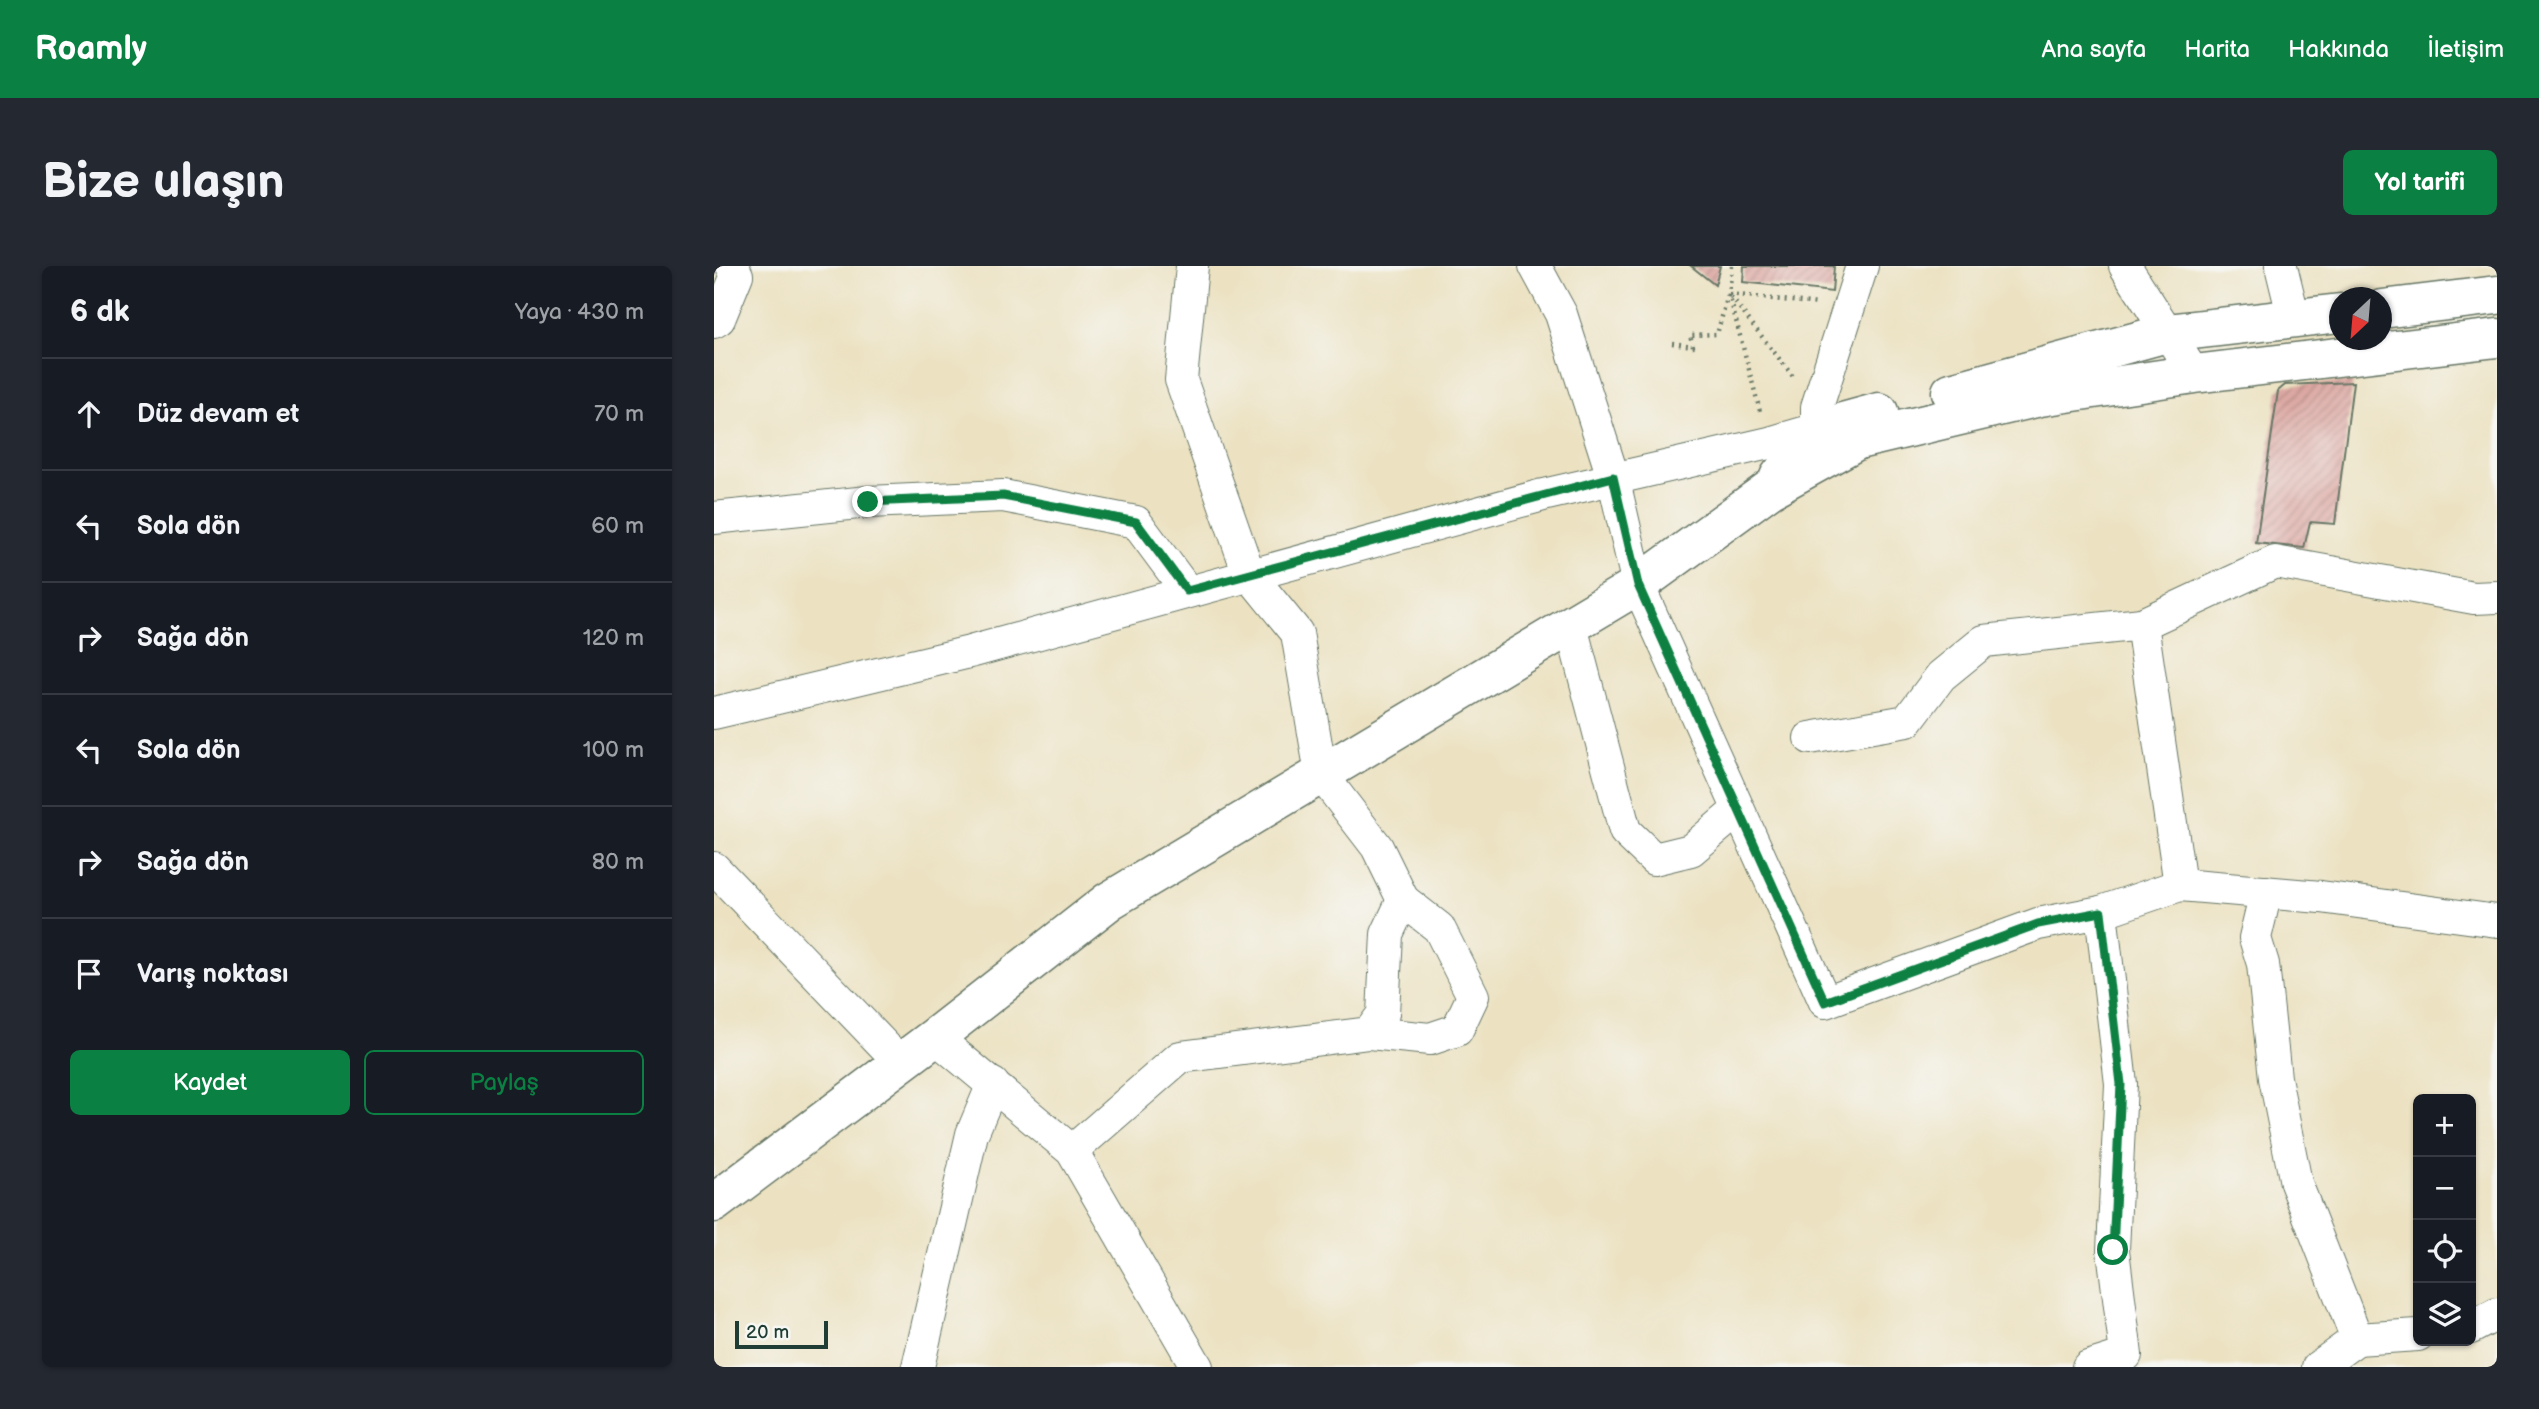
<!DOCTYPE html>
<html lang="tr">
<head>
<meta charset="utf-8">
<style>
  body { margin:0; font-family:"Balsamiq Sans",sans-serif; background:#242831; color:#f1f3f6 }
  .controls { position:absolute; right:21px; bottom:21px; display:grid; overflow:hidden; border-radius:10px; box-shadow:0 2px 5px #0004 }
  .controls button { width:63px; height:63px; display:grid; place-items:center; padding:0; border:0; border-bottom:2px solid #363941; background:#171b24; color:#f1f3f6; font:35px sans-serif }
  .compass { position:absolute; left:1615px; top:21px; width:63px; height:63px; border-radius:50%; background:#171b24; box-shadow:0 2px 5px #0004; rotate:206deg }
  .scale { position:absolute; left:21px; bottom:18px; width:93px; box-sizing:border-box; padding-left:7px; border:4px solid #1f3d34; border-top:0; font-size:19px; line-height:24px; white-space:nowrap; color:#1f3d34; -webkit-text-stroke:5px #f6f6f2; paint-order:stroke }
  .stop { position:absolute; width:21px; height:21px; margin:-16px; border:5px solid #0b8043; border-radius:50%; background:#fff }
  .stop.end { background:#0b8043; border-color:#fff; box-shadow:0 2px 7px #0008 }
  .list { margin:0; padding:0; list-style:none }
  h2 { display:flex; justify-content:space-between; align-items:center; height:91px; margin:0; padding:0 28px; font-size:30px }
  h2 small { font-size:23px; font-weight:400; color:#9ea1a6 }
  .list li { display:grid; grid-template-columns:46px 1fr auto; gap:21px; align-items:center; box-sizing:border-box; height:112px; padding:0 28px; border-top:2px solid #363941 }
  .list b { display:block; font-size:26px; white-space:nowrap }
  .list em { font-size:23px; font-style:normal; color:#9ea1a6 }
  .actions { display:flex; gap:14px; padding:21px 28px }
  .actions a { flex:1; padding:16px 0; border:2px solid #0b8043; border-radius:10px; text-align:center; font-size:24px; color:#0b8043 }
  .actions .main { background:#0b8043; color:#fff }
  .icon { flex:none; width:38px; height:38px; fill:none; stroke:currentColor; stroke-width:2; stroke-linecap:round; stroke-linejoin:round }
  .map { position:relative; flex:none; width:1783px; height:1101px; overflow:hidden; border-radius:10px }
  header { display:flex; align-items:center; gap:42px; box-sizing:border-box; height:98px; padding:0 35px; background:#0b8043; color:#fff }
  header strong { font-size:33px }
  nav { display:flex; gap:38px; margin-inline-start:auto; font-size:24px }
  .intro { display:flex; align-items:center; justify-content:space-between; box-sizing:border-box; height:168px; padding:0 42px }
  h1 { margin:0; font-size:49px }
  .button { padding:18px 32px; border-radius:10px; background:#0b8043; color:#fff; font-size:24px; font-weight:700 }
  main { display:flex; gap:42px; padding:0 42px }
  aside { flex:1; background:#171b24; border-radius:10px; box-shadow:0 2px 5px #0004 }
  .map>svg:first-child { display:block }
  .building { fill:url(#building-hatch) }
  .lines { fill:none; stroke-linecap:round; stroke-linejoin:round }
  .minor-casing { stroke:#677766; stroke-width:34 }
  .major-casing { stroke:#677766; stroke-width:41 }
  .path { stroke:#677766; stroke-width:4.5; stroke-dasharray:2 5; stroke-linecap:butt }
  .minor { stroke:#fff; stroke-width:32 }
  .major { stroke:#fff; stroke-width:38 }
  .route { stroke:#0b8043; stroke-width:9 }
</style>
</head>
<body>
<header>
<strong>Roamly</strong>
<nav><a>Ana sayfa</a><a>Harita</a><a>Hakkında</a><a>İletişim</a></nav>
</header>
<div class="intro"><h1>Bize ulaşın</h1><a class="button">Yol tarifi</a></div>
<main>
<aside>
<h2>6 dk<small>Yaya · 430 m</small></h2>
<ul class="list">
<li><svg class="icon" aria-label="ahead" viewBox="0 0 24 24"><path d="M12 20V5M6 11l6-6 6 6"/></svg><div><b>Düz devam et</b></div><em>70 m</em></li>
<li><svg class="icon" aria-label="left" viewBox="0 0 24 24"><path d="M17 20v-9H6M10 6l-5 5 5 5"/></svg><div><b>Sola dön</b></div><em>60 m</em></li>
<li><svg class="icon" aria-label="right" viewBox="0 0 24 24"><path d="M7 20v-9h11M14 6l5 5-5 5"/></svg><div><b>Sağa dön</b></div><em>120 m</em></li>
<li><svg class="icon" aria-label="left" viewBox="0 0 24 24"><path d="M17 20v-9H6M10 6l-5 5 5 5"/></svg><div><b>Sola dön</b></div><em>100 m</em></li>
<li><svg class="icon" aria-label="right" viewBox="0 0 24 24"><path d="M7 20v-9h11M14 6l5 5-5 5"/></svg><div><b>Sağa dön</b></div><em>80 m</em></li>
<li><svg class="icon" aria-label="arrive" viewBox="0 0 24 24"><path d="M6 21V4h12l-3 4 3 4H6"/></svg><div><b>Varış noktası</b></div></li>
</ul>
<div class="actions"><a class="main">Kaydet</a><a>Paylaş</a></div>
</aside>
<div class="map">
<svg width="1783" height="1101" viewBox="0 0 1783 1101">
  <defs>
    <pattern id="building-hatch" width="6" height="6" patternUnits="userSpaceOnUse" patternTransform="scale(1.75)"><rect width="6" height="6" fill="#dca49f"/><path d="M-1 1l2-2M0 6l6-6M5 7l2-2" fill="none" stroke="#b28782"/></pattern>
  </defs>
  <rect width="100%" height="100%" fill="#f6f6f2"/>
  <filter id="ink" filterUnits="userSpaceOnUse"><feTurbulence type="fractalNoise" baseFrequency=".0143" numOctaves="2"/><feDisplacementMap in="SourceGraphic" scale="14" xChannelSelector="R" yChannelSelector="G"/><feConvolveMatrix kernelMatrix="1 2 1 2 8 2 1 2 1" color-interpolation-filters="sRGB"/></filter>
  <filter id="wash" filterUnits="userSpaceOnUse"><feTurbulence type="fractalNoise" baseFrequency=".00686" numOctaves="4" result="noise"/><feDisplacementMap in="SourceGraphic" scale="28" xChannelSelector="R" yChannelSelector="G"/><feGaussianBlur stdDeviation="1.57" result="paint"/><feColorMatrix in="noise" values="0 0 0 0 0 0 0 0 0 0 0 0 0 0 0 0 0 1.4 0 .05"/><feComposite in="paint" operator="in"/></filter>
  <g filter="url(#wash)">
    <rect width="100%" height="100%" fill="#ece2c2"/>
    <g id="blocks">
      <g class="building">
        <path d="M977,0h29l-5,19z"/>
        <path d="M1030,0h90l-2,26 -89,-10z"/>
        <path d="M1639,116l-18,142 -25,-2 -6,26 -48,-5 22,-152 7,-6z"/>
      </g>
    </g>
  </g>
  <g filter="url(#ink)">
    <use href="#blocks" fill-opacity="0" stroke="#677766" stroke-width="2"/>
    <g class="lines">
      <defs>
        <g id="minor">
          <path d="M821,0l26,48 52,163 25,108 187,417 213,-78 63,-12 79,-27 141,12 176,24"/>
          <path d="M1411,0l69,108"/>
          <path d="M1567,0l13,53"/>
          <path d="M0,56l5,-3 18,-44 -5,-9"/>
          <path d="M0,252l154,-16 135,-6 133,26 51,69"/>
          <path d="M1428,358l133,-62 199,36 23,-1"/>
          <path d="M857,360l54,205 29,28 37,-9 47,-40"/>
          <path d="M0,447l256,-61 573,-157 226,-52 48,-14v-22l45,-141"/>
          <path d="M1096,472l97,-17 34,-45 43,-35 158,-17 38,261"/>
          <path d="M0,602l186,194"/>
          <path d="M1552,626l-11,46 8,26 12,114 21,105 61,156 -39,28"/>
          <path d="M655,767l61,6 27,-9 16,-34 -34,-68 -36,-28"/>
          <path d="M221,771l137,114 125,216"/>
          <path d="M358,885l108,-94 189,-24 14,-19 4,-80 16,-34 -26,-53 -56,-73 -24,-141 -48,-59 -68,-194 11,-114"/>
          <path d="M1757,1062l26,-14"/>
          <path d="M1643,1073l61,-4"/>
          <path d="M204,1101l54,-233 21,-50"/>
          <path d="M1374,1101l38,-12 -13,-105 8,-166 -20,-172"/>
        </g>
        <g id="major">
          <path d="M1668,43l115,-14"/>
          <path d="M1237,126l216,-59 173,-20"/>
          <path d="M1065,211l38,-48 62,-17"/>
          <path d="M0,937l221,-166 174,-136 529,-316 132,-96 88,-49 182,-43 154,-23 303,-36"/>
        </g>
      </defs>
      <use href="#minor" class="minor-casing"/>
      <use href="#major" class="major-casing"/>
      <g class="path">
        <path d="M1018,0l-3,28 32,121"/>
        <path d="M1015,28l89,10"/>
        <path d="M1017,31l64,82"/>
        <path d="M958,77l21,3 -3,-11 27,-1 11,-39"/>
      </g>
      <use href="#minor" class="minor"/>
      <use href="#major" class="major"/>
    </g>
  </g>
  <g class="lines" filter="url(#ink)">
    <path class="route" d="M154,236l135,-6 133,26 51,69 426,-114 25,108 187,417 213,-78 63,-12 20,172 -8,166"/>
  </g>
</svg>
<div class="controls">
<button>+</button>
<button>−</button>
<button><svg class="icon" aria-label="locate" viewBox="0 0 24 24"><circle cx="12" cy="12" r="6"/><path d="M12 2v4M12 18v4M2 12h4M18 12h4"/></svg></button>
<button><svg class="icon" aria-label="layers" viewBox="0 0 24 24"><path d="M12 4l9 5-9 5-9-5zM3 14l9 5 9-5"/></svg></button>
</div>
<svg class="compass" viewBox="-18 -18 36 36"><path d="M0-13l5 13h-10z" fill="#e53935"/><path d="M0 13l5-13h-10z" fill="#9ea1a6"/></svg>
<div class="scale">20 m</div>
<div class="stop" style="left:1399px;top:984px"></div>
<div class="stop end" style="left:154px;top:236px"></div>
</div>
</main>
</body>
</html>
